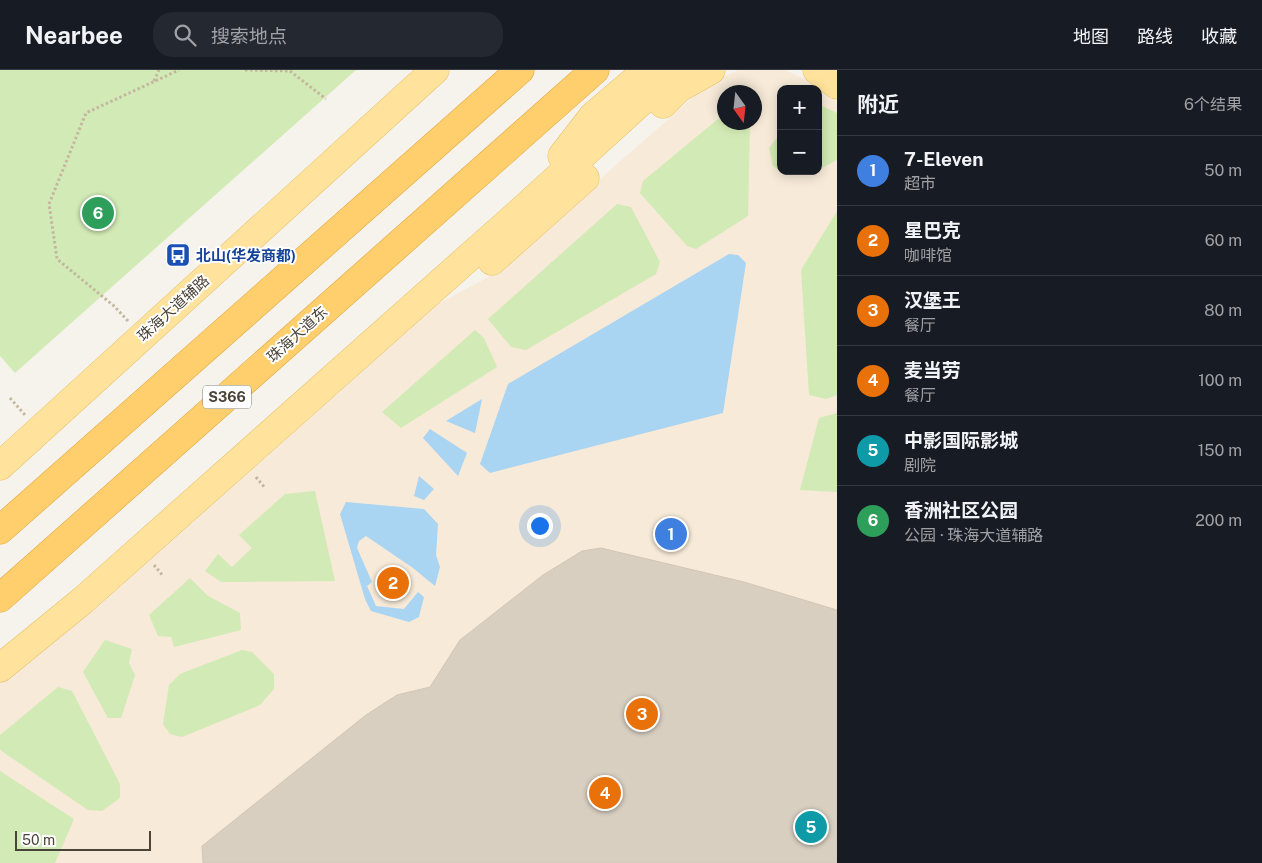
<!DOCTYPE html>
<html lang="zh">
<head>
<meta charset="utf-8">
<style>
  body { margin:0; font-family:"Public Sans","Noto Sans SC",sans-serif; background:#242831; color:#f1f3f6 }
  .controls { position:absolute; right:15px; top:15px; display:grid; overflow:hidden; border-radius:10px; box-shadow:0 2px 12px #0003 }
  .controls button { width:45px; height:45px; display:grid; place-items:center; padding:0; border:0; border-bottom:1px solid #363941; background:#171b24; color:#f1f3f6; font:25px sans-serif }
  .compass { position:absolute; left:717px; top:15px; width:45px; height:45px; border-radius:50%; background:#171b24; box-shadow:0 2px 12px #0003; rotate:165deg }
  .scale { position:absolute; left:15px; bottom:12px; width:136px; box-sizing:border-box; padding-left:5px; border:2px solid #4b4439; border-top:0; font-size:14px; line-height:18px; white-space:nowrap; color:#4b4439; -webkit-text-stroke:4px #fff; paint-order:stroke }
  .you { position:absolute; left:539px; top:455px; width:18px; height:18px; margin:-12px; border:4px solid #fff; border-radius:50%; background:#1a73e8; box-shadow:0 0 0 8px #1a73e833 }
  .badge { display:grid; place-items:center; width:32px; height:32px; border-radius:50%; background:#0b8043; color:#fff; font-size:16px; font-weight:700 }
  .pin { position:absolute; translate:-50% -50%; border:2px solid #fff; box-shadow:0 1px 5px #0006 }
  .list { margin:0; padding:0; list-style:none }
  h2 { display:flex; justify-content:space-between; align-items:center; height:65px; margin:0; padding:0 20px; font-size:21px }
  h2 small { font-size:16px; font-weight:400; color:#9ea1a6 }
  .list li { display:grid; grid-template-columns:32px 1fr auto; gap:15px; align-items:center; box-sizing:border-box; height:70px; padding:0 20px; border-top:1px solid #363941 }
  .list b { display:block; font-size:19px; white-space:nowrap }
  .list p { margin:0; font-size:16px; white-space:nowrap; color:#9ea1a6 }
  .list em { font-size:16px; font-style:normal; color:#9ea1a6 }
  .icon { flex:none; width:28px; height:28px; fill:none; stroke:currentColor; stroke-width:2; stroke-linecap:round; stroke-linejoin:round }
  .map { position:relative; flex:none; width:837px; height:793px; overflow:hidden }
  header { display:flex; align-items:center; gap:30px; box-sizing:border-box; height:70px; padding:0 25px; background:#171b24; border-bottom:1px solid #363941 }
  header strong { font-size:24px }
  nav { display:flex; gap:28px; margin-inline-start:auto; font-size:18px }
  .search { width:350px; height:45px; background:#242831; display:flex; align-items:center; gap:12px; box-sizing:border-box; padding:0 18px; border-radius:20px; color:#9ea1a6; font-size:19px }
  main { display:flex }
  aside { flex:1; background:#171b24 }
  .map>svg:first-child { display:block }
  .commercial { fill:#f7ead8; fill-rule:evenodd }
  .green { fill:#d2eab5 }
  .water { fill:#a9d4f2 }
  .building { fill:#d8cfc1; stroke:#d3c7b4 }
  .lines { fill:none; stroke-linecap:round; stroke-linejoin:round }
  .major-casing { stroke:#e6c16a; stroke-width:29 }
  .highway-casing { stroke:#e0a43c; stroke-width:29 }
  .path { stroke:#c4b79f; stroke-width:3; stroke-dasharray:2.5 2.5; stroke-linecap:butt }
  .major { stroke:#ffe39c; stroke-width:28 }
  .highway { stroke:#ffcf6e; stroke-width:28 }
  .labels { text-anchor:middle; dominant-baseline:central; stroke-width:4; stroke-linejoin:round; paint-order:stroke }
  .shield { fill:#fff; stroke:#817c74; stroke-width:1 }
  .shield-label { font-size:14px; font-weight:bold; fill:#4b4439 }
  .transit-label { font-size:15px; font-weight:bold; fill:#164399; stroke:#fff; text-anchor:start }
  .street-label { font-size:15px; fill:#4b4439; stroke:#fff }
</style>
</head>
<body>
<header>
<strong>Nearbee</strong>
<div class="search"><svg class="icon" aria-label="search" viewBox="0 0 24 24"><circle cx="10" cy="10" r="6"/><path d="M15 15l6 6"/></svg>搜索地点</div>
<nav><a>地图</a><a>路线</a><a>收藏</a></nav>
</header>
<main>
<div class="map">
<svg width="837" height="793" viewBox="0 0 837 793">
  <rect width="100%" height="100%" fill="#f6f3ec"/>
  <path class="commercial" d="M738,0h47l39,18 13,15v760h-837v-184l420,-365 70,-38 217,-191zM781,19h37v82h-37zM724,22h30v30h-30z"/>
  <g class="green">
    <path d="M0,0h356l-341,303 -15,-17z"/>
    <path d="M818,34l19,9v47l-19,10z"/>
    <path d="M724,44v8l26,1 -2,93 -52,33 -9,-3 -47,-53 3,-12z"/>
    <path d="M781,62v39l-8,-5 -4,-18z"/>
    <path d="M617,134l14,3 29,55 -4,12 -130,76 -15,-3 -23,-28z"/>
    <path d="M837,141v184l-11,4 -17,-4 -8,-125z"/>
    <path d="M475,260l9,8 13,29 -96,61 -19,-16z"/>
    <path d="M837,343v79l-37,-2 19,-72z"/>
    <path d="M315,421l20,90 -114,1 -16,-11 13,-17 14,13 20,-19 -13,-13 46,-41z"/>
    <path d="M190,508l18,18 32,17 1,17 -67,17 -3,-10 -13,-1 -9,-21z"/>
    <path d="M105,570l27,9 -3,14 6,12 -14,43h-13l-25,-46z"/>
    <path d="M242,580l10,2 22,22v15l-14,16 -78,32 -12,-3 -7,-10 6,-39 11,-11z"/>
    <path d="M58,617l14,4 48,93v14l-18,13 -14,-1 -88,-60v-15z"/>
    <path d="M0,701l74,48 -19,44h-55z"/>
  </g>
  <g class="water">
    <path d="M729,184l9,1 8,8 -23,150 -233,60 -10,-9 28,-80z"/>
    <path d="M482,329l-7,34 -29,-12z"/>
    <path d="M430,359l37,24 -9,23 -35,-38z"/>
    <path d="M419,406l15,13 -10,11 -10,-4z"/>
    <path d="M346,432l78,7 14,15 -2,31 4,12 -5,19 -22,-18 -47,-32 -7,5 -2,7 15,34 -5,4 9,20 28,3 14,-17 6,5 -5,20 -10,5 -38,-11 -6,-12 -25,-85z"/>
  </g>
  <path class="building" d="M601,478l143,34 93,28v253h-634l-1,-17 164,-131 31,-20 33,-8 30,-47 83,-65 39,-24z"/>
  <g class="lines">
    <defs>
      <g id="major">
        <path d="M817,0l20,15"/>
        <path d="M663,34l16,-16 32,-18"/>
        <path d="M562,86l31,-40 54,-46"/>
        <path d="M492,191l93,-83"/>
        <path d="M0,396l435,-396"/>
        <path d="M0,598l82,-67 439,-390 155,-141"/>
      </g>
      <g id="highway">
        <path d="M0,460l520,-460"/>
        <path d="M0,528l595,-528"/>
      </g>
    </defs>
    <use href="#major" class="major-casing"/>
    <use href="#highway" class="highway-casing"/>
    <g class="path">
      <path d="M245,0l45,1 36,28"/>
      <path d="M154,11l5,-11"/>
      <path d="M128,251l-14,-15 -57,-47 -8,-55 37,-91 93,-43"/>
      <path d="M10,328l15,17"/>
      <path d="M256,407l9,11"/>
      <path d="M154,495l9,11"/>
    </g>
    <use href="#major" class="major"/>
    <use href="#highway" class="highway"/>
  </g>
  <defs>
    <symbol id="bus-square" viewBox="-11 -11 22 22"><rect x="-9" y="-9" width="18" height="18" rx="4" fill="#1a4fb4" stroke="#fff"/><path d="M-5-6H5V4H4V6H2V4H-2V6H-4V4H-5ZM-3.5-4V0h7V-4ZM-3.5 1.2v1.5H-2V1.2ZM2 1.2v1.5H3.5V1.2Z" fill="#fff"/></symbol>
  </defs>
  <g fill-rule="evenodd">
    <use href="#bus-square" x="164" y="171" width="28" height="28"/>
  </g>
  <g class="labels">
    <rect class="shield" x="203" y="315.5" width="48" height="23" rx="4"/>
    <g class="shield-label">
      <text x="227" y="327">S366</text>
    </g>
    <g class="transit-label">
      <text x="196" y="185">北山(华发商都)</text>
    </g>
    <g class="street-label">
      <text transform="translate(173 238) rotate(-42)">珠海大道辅路</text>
      <text transform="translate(297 264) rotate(-42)">珠海大道东</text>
    </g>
  </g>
</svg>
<div class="controls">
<button>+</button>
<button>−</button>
</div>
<svg class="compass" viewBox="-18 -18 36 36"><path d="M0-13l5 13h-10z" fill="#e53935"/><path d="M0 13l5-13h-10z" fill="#9ea1a6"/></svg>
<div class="scale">50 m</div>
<div class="you"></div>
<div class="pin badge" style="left:671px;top:464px;background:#3f7fe0">1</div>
<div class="pin badge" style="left:393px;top:513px;background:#e8710a">2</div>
<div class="pin badge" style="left:642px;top:644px;background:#e8710a">3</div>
<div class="pin badge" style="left:605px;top:723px;background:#e8710a">4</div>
<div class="pin badge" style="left:811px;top:757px;background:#0f9aa8">5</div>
<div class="pin badge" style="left:98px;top:143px;background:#2e9e5b">6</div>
</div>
<aside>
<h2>附近<small>6个结果</small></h2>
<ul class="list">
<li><span class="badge" style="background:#3f7fe0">1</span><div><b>7-Eleven</b><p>超市</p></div><em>50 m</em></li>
<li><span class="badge" style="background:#e8710a">2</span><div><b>星巴克</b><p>咖啡馆</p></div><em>60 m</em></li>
<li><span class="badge" style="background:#e8710a">3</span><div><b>汉堡王</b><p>餐厅</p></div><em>80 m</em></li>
<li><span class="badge" style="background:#e8710a">4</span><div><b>麦当劳</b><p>餐厅</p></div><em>100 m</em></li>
<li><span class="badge" style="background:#0f9aa8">5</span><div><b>中影国际影城</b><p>剧院</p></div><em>150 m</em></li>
<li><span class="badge" style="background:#2e9e5b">6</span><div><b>香洲社区公园</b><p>公园 · 珠海大道辅路</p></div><em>200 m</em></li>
</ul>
</aside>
</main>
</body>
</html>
